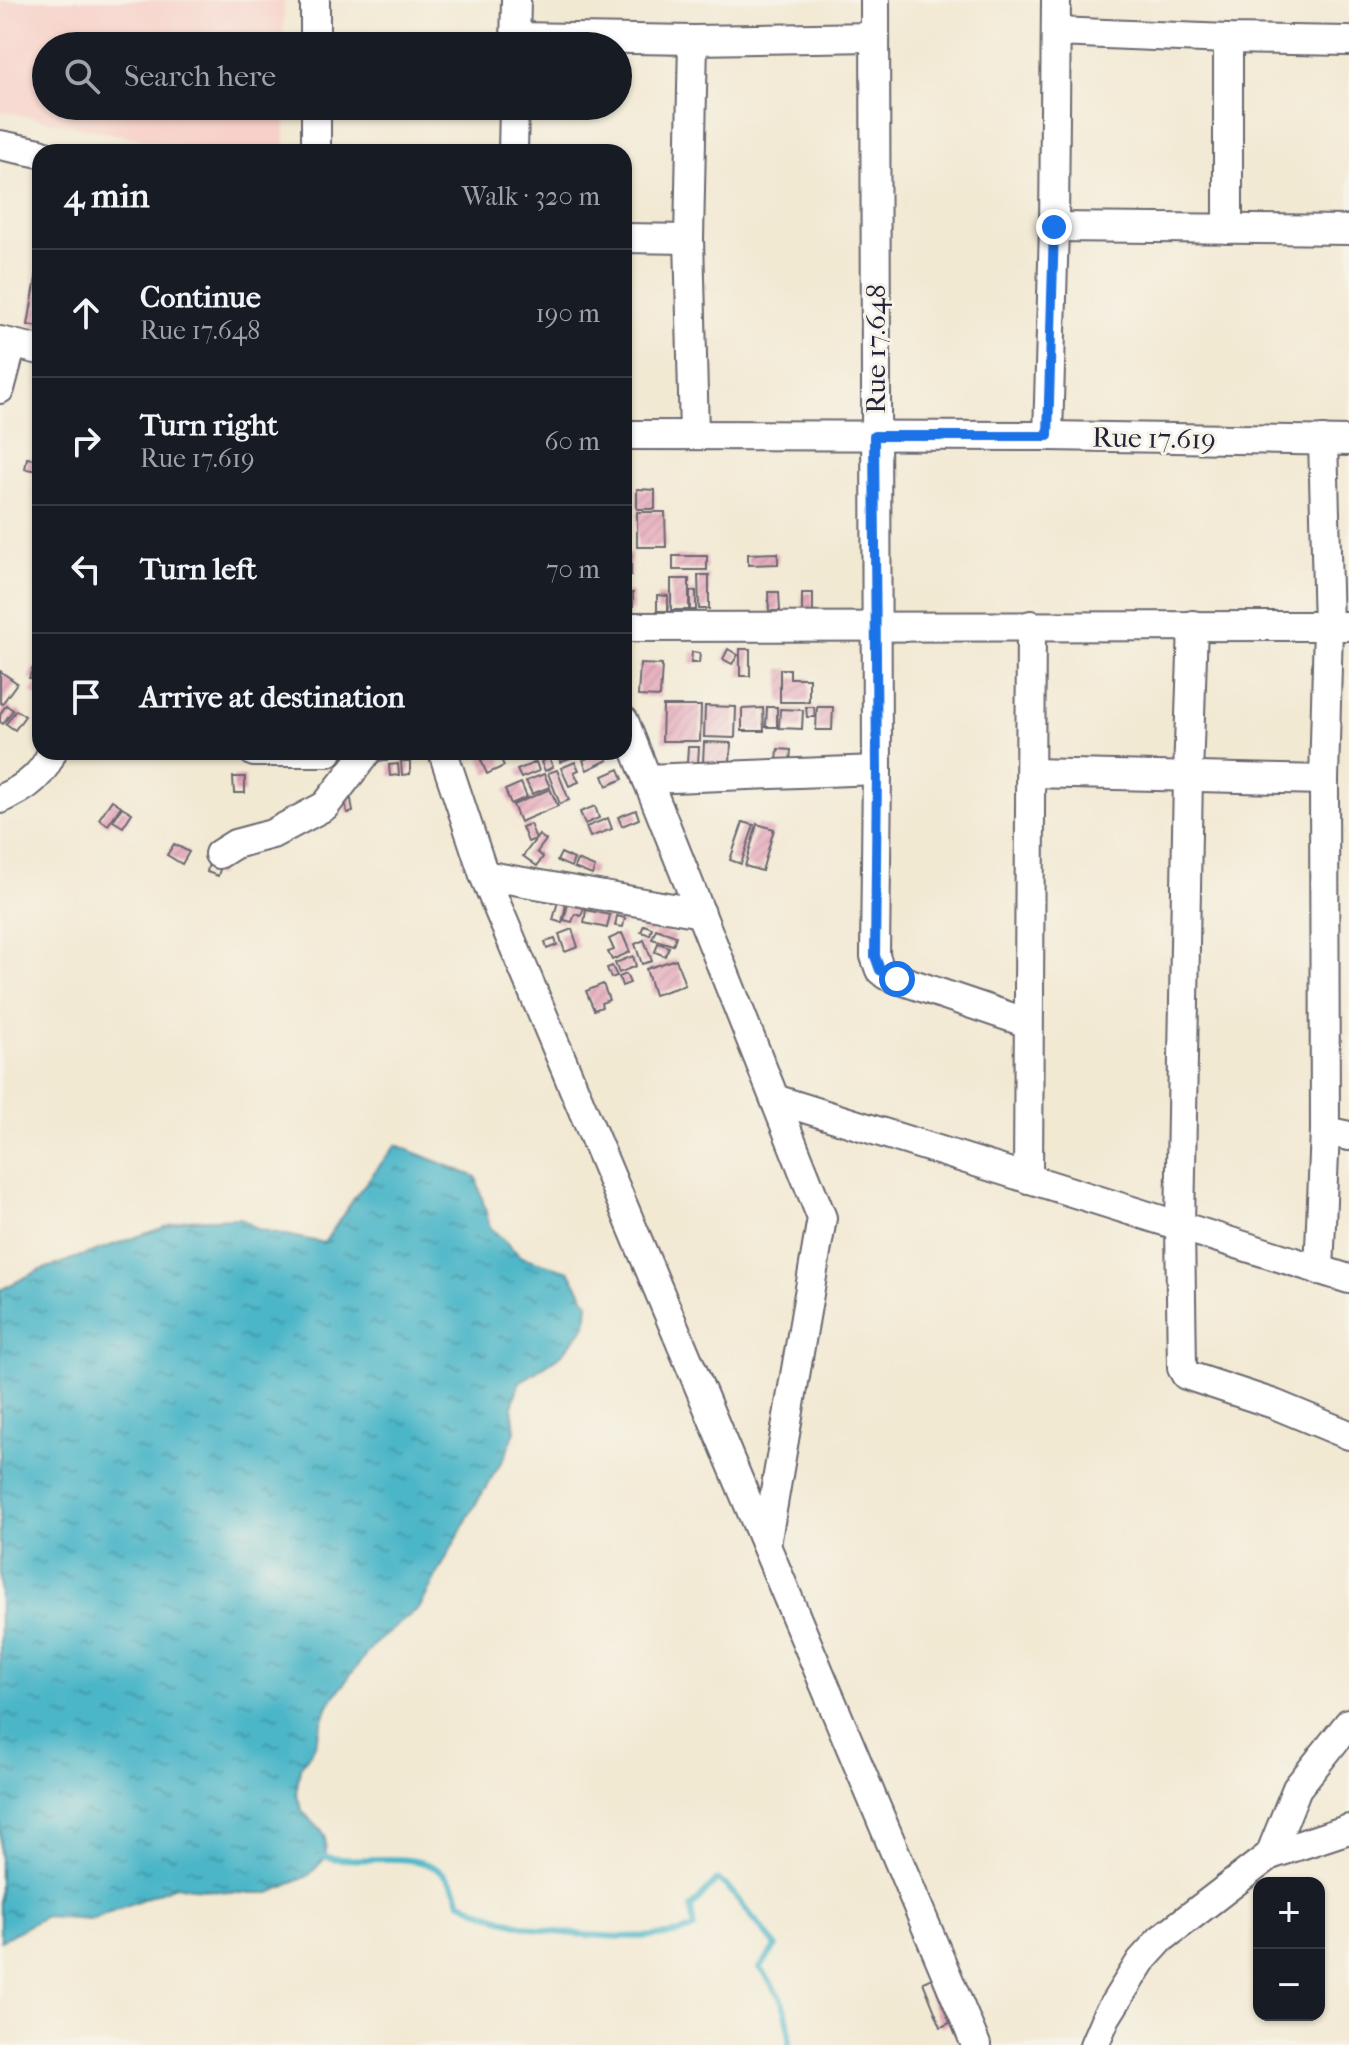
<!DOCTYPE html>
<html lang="en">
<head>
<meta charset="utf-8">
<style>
  body { margin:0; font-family:"IM FELL French Canon",serif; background:#20242c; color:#f1f3f6 }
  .controls { position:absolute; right:24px; bottom:24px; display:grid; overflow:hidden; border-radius:16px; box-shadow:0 2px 6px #0004 }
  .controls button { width:72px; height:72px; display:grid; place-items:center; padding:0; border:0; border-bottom:2px solid #363941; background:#171b24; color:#f1f3f6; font:40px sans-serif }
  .stop { position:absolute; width:24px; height:24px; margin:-18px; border:6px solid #1a73e8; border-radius:50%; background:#fff }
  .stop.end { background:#1a73e8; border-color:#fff; box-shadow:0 2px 8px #0008 }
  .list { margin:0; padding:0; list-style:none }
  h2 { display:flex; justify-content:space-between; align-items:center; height:104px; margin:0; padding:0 32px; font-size:34px }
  h2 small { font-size:26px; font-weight:400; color:#9ea1a6 }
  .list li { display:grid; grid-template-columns:52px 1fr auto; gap:24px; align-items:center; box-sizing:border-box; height:128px; padding:0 32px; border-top:2px solid #363941 }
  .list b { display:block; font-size:30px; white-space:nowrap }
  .list p { margin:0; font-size:26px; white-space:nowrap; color:#9ea1a6 }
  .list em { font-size:26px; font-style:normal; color:#9ea1a6 }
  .icon { flex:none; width:44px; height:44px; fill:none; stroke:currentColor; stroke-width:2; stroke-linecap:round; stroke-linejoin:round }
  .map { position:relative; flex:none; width:1349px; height:2045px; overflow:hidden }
  .search { position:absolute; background:#171b24; box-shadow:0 2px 6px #0004; left:32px; top:32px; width:600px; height:88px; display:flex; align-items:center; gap:20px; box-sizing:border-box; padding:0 28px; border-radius:44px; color:#9ea1a6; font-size:30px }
  .panel { position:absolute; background:#171b24; box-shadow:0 2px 6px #0004; left:32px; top:144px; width:600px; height:616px; border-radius:24px }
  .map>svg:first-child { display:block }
  .built { fill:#f7d1c9 }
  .water { fill:url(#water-ripples); stroke:#366c82; stroke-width:2 }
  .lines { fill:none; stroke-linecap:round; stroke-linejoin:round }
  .stream { stroke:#4bb6c8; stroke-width:6 }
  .building { fill:url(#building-hatch) }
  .minor-casing { stroke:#6b6870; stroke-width:32 }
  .minor { stroke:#fff; stroke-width:28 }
  .route { stroke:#1a73e8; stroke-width:10 }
  .labels { text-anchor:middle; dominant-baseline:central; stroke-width:6; stroke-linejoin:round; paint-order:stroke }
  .street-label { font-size:28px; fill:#22223b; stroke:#f7f3e8 }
</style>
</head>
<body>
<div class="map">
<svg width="1349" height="2045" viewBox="0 0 1349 2045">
  <defs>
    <pattern id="water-ripples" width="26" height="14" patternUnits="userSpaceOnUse" patternTransform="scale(2)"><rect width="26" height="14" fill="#4bb6c8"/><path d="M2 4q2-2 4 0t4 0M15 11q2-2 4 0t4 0" fill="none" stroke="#3e94a4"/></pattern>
    <pattern id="building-hatch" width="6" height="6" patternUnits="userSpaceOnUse" patternTransform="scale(2)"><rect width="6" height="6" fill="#e4a3b7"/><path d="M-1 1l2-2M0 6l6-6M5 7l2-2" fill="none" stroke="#c38c9e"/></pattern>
  </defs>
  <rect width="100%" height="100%" fill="#f7f3e8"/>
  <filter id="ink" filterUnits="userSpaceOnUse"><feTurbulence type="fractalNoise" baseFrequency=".0125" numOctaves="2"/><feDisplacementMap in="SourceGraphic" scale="16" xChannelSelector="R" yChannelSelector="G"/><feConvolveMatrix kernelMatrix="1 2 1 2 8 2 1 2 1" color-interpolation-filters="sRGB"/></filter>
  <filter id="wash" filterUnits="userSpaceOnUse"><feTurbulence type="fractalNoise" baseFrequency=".006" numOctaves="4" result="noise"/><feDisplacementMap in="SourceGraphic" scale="32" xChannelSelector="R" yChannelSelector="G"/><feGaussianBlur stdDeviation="1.8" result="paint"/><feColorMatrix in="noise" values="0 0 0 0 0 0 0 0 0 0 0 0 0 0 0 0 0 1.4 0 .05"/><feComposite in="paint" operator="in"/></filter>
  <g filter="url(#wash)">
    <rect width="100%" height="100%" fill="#f2e9d3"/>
    <path class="built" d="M0,0h284v46h-238v60h239v46h-80l-205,-41z"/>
    <path class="water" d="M396,1145l80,32 14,50 31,30 48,14 19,32 -2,22 -25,30 -42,28 -7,24 3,24 -9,23 -37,61 -49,92 -47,38 -45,60 -14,42 -14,21 -4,25 7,19 22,23 1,22 -18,19 -38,17h-32l-62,-7 -84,33 -47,-3 -45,25v-651l38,-19 147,-51 55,-2 17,11 67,14 33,-49z"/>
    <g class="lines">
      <path class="stream" d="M322,1856c47,13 118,-19 138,45 22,12 45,20 69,26 33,9 136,16 165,1l-3,-20 26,-28 10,6 49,60 -16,22c20,26 31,43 29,77"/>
    </g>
    <g id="blocks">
      <g class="building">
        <path d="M38,267h2v60l-12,-2z"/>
        <path d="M27,458l13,2v11l-15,-2z"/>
        <path d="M637,489l18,1v19h-18z"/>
        <path d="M637,512h28l1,35h-29z"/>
        <rect x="624" y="553" width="7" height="22"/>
        <path d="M778,553v11l-30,1v-11z"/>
        <rect x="673" y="556" width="34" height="14"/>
        <path d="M698,575h11v34h-10z"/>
        <rect x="671" y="579" width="18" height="31"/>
        <rect x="690" y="591" width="6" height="19"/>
        <path d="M768,592h11l1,19h-11z"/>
        <rect x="624" y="593" width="9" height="18"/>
        <rect x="802" y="593" width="11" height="20"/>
        <path d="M657,595l11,1v15h-11z"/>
        <path d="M728,649l10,6 -6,9 -9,-5z"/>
        <rect x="740" y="649" width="10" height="27"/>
        <path d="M692,652l8,1 -1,10h-8z"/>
        <path d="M640,664l22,1 -2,32 -22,-1z"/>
        <path d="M33,668l7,3v11l-11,-4z"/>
        <path d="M780,669h10v9h19v24h-29z"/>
        <path d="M0,671l17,12 -15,21 -2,-2z"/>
        <path d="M37,684l3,2 -2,11 -7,-5z"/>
        <path d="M6,705l7,5 -10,14 -3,-2v-8z"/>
        <path d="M663,706h38l-1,35h-38z"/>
        <path d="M705,706l31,1 -1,31 -31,-1z"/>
        <path d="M767,707h10v20h-11z"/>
        <path d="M806,707h8l1,10h-8z"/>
        <path d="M817,707h16l-1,23h-16z"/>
        <path d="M763,708l1,23h-22v-22z"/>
        <path d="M780,709l23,1 -1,19 -23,-1z"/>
        <path d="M16,710l9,6 -10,14 -9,-6z"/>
        <path d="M704,742l27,1 -1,20 -27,-1z"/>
        <path d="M688,747h11l-1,16h-11z"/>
        <path d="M778,749l13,1 -1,12h-13z"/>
        <rect x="376" y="752" width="11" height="9"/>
        <path d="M492,752h6l6,14 -17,8 -7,-16z"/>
        <path d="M558,752h20l1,3 -19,7z"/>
        <path d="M600,752h4l4,8 -21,10 -4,-10z"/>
        <path d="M549,758l4,9 -8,4 -4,-9z"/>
        <path d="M401,761h9v13l-8,1z"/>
        <path d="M536,762l3,9 -18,7 -4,-8z"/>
        <path d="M575,762l4,8 -5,2 5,10 -10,4 -8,-18z"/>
        <path d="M398,764l1,11 -9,1 -1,-11z"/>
        <path d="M619,769l4,10 -16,7 -4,-10z"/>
        <path d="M557,770l12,30 -9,4 -12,-31z"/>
        <path d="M544,774l6,13 -18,7 -6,-13z"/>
        <path d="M233,777h12v16h-11z"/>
        <path d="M521,783l6,14 -16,7 -6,-14z"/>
        <path d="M550,789l8,17 -38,16 -7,-17z"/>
        <path d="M350,793l3,19 -6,1 -3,-19z"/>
        <path d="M112,800l9,6 -13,19 -9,-6z"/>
        <path d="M595,806l4,12 -14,6 -5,-12z"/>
        <path d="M122,807l10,6 -9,14 -10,-6z"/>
        <path d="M636,810l3,9 -17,7 -4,-9z"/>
        <path d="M608,818l4,11 -22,8 -4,-10z"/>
        <path d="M743,822l11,3 -13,39 -11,-4z"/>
        <path d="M530,824l6,15 -8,3 -6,-15z"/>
        <path d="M757,824l17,5 -12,42 -17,-5z"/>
        <path d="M539,835l7,5 -9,12 6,5 -6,9 -14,-10z"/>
        <path d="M174,844l15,8 -7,12 -15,-9z"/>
        <path d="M561,853l13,6 -3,8 -14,-6z"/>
        <path d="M577,860l18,7 -3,8 -18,-7z"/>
        <path d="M209,863l12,3 -3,10 -11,-4z"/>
        <path d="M558,901l8,3 -4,19 -9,-3z"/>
        <path d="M568,904l16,4 -3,8 -6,-2 -3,8 -8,-2z"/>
        <path d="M586,910l24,5 -3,13 -23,-5z"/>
        <path d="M617,916l8,2 -2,9 -8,-1z"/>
        <path d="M644,925l8,3 -2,7 -9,-3z"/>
        <path d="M572,929l6,18 -13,5 -6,-18z"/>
        <path d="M656,929l20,7 -3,9 -21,-6z"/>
        <path d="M622,933l8,19 -18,8 -4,-8 6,-2 -5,-11z"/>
        <path d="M555,939l2,6 -10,4 -2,-7z"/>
        <path d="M644,940l8,21 -10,3 -7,-20z"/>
        <path d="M658,943l11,4 -4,9 -10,-4z"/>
        <path d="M633,956l3,10 -17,7 -4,-10z"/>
        <path d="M676,959l9,26 -31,10 -8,-26z"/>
        <path d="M612,966l5,10 -6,2 -4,-10z"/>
        <path d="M626,974l4,9 -8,3 -3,-9z"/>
        <path d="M603,984l6,16 -8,3 1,4 -8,3 -8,-19z"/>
        <path d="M932,1978l18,45 -9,4 -18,-45z"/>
      </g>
    </g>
  </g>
  <g filter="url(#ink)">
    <use href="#blocks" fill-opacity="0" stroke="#6b6870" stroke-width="2"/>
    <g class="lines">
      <defs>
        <g id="minor">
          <path d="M315,0v46"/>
          <path d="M875,0l2,770 -2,186 5,14 6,5 142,48"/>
          <path d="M1056,32l172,7 121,2"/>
          <path d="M516,37l177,3 182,-3"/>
          <path d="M693,40l-4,199 5,194"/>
          <path d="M515,46l1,-46"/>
          <path d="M316,106v46"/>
          <path d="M0,145l40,8"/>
          <path d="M513,152l1,-46"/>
          <path d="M1054,227l295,3"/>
          <path d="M1228,229v-190"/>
          <path d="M624,238l65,1"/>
          <path d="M0,341l40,9"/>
          <path d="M0,389l12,-45"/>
          <path d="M624,435l424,1 301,5"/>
          <path d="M1048,436l6,-209 2,-227"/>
          <path d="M1193,625l-5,151 -8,450 2,142 4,7 88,29 75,31"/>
          <path d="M624,627l725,-1"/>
          <path d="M624,721l198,497 -56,327"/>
          <path d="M254,752h74"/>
          <path d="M443,752l41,123 492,1170"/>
          <path d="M1031,773l293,7"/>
          <path d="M647,779l230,-9"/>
          <path d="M0,799c23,-9 43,-23 52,-47"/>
          <path d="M219,854l16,-10 37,-10 53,-28 42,-54"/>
          <path d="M484,875l217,38"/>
          <path d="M775,1099l574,180"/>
          <path d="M1325,1131l24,5"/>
          <path d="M1028,1179l3,-554"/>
          <path d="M1319,1270l6,-139 -1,-351 4,-154 -5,-186"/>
          <path d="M1270,1855l79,-26"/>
          <path d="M1094,2045l12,-28 35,-56 20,-22 109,-84 27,-67 52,-65"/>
        </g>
      </defs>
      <use href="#minor" class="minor-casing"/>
      <use href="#minor" class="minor"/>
    </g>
  </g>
  <g class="lines" filter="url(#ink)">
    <path class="route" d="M897,979l-17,-9 -5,-14 2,-186 -3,-334h174l6,-209"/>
  </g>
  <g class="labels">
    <g class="street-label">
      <text transform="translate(875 349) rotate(-90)">Rue 17.648</text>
      <text transform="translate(1154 438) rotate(1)">Rue 17.619</text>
    </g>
  </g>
</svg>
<div class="controls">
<button>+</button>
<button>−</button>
</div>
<div class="stop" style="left:897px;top:979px"></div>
<div class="stop end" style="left:1054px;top:227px"></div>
<div class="search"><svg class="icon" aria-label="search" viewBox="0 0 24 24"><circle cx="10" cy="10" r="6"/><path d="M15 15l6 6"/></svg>Search here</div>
<section class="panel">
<h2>4 min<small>Walk · 320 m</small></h2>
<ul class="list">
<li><svg class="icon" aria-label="ahead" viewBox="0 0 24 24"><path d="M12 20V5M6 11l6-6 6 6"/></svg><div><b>Continue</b><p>Rue 17.648</p></div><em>190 m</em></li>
<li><svg class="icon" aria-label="right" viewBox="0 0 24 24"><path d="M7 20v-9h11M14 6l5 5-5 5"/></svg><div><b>Turn right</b><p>Rue 17.619</p></div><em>60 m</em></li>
<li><svg class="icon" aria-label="left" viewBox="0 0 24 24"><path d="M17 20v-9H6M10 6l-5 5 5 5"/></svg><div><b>Turn left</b></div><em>70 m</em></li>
<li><svg class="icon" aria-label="arrive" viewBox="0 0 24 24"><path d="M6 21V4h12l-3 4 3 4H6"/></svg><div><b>Arrive at destination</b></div></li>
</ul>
</section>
</div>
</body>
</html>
